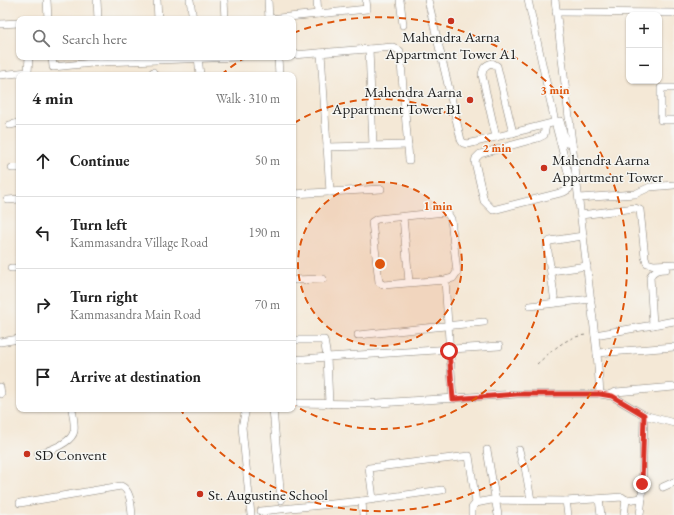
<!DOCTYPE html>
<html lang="en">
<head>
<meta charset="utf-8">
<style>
  body { margin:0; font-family:"EB Garamond",serif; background:#f2f2f2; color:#222 }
  .controls { position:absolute; right:12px; top:12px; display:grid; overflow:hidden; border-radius:8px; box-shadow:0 1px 3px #0004 }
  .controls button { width:36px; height:36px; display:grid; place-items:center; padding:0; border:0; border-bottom:1px solid #e0e0e0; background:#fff; color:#222; font:20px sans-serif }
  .stop { position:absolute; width:12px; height:12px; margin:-9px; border:3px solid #d93025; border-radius:50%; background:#fff }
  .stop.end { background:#d93025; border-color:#fff; box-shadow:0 1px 4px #0008 }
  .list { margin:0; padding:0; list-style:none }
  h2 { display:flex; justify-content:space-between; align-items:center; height:52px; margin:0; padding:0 16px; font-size:17px }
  h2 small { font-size:13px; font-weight:400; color:#767676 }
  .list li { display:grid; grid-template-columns:26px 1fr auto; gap:12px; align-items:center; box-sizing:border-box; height:72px; padding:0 16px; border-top:1px solid #e0e0e0 }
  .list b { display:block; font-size:15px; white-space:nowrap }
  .list p { margin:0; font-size:13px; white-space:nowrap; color:#767676 }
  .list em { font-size:13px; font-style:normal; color:#767676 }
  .icon { flex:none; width:22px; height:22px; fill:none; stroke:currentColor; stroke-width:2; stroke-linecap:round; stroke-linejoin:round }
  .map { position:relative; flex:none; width:674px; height:515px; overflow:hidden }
  .search { position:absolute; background:#fff; box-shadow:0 1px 3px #0004; left:16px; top:16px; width:280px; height:44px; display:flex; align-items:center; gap:10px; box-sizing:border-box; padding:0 14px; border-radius:8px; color:#767676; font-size:15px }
  .panel { position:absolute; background:#fff; box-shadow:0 1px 3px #0004; left:16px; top:72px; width:280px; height:340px; border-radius:8px }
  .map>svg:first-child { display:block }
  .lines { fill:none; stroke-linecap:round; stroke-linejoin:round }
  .minor-casing { stroke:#888279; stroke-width:8 }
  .path { stroke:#888279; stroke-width:1; stroke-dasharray:3 3; stroke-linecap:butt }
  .minor { stroke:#fff; stroke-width:7 }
  .route { stroke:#d93025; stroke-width:5 }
  .ring { fill:none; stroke:#de560d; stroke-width:2; stroke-dasharray:7 5 }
  .poi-dot { fill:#c8321e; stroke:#f6f6f2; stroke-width:1.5 }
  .labels { text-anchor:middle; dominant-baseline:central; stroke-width:3; stroke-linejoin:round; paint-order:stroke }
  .poi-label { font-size:15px; fill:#1c1c1c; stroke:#f6f6f2; text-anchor:start }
  .centre { fill:#de560d; stroke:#f6f6f2; stroke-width:2 }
  .ring-label { font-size:12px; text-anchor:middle; font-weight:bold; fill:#de560d; stroke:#f6f6f2; stroke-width:3; stroke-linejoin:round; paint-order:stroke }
</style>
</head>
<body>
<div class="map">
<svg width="674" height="515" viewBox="0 0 674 515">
  <rect width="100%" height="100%" fill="#f6f6f2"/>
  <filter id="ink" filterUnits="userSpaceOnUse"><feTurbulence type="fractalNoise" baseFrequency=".025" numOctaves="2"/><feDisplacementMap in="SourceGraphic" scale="8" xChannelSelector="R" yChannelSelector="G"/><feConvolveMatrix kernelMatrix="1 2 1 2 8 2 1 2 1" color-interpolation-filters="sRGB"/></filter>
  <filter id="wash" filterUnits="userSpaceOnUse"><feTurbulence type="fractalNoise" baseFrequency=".012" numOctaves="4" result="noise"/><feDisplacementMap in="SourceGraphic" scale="16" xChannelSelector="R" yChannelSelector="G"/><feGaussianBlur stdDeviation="0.9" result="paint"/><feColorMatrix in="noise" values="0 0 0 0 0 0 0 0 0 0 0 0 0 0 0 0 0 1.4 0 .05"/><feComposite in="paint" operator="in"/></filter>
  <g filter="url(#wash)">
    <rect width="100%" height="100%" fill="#f4e8d6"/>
  </g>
  <g filter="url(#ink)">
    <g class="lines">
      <defs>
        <g id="minor">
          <path d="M47,0l1,19"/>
          <path d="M97,0l1,19"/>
          <path d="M157,0l1,19"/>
          <path d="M190,0l3,19"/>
          <path d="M224,0l1,19"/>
          <path d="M268,0l1,19"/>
          <path d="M317,0l1,14"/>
          <path d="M400,0l3,25"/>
          <path d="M428,0l33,140 2,3 5,1 92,-23 6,22 6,1"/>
          <path d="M528,0l27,122 16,62 -2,5 -5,3 -71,18 -9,-9 -9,-39 1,-4 4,-4 58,-16 6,-3 2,-10"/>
          <path d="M555,0l42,353 3,41"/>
          <path d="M556,12l118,1"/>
          <path d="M269,19l98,-10 -1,-9"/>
          <path d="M0,24l19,-1"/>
          <path d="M369,49l4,97"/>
          <path d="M321,53l9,139"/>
          <path d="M293,55l100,-8 7,4 9,109"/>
          <path d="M52,57l1,10 49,-5 137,-5"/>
          <path d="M198,57l2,18"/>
          <path d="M278,57l1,18"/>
          <path d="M153,72l1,3"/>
          <path d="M0,75l28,-3 1,-15"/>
          <path d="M674,88h-13v32h13"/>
          <path d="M10,125l9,-2"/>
          <path d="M496,137l-14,-62c1,-7 3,-10 10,-12l5,3 1,4 15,63"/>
          <path d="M327,147l81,-2"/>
          <path d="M12,168h7"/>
          <path d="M293,194l88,-5"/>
          <path d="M579,198l56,-4 15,-7 24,-2"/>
          <path d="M8,200l11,-1"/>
          <path d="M581,215l54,-7 5,2 5,47 2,6 7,2 20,-1"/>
          <path d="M403,217l6,65"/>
          <path d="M11,268h8"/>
          <path d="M551,271l36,-5"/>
          <path d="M293,280l30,-1"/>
          <path d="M445,280l8,-2 4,-6 -6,-53 -3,-5 -3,-2 -68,7 -5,3 7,60 4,3 62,-5 8,119"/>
          <path d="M555,303l-8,-59 3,-3 33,-5"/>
          <path d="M530,306l61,-7"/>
          <path d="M653,325l21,-4"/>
          <path d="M358,335l126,-13"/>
          <path d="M595,335l58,-10 -3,-48c3,-7 9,-8 16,-8"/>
          <path d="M0,342l19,-3"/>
          <path d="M597,353l77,-6"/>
          <path d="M293,360l34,-3 -3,-17h-29"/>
          <path d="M0,387l1,7"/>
          <path d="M608,395l8,-3 58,-5"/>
          <path d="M293,403l70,1 154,-10h83l12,2 32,19 30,8"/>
          <path d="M329,404l-2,-47 172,-11"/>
          <path d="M246,409l-4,18 9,88"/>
          <path d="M273,409l8,91"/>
          <path d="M487,450l11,65"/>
          <path d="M519,450l3,12 3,5 6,33"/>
          <path d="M38,454c10,-3 34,-11 36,-23 1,-7 -1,-15 -2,-22"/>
          <path d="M663,487l11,-5"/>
          <path d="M373,499l-4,-31 100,-12 7,47"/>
          <path d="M599,499l2,16"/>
          <path d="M566,501l2,14"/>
          <path d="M20,503l101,-17c10,4 10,20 11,29"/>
          <path d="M261,511l101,-10"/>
          <path d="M363,515l-1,-14 80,-11"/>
          <path d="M472,515v-7l4,-5 15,-3 75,1 56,-4 4,3"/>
          <path d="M624,515l2,-15 16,-2 2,-83"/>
          <path d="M640,515l2,-17"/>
        </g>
      </defs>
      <use href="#minor" class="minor-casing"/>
      <path class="path" d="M537,364c15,-13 29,-28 50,-29"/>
      <use href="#minor" class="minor"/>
    </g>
  </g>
  <g class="lines" filter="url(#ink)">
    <path class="route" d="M449,351l4,48 64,-5h83l12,2 32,19 -2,69"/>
  </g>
  <circle cx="380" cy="264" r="82" fill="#de560d" fill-opacity=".12"/>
  <g class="ring">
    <circle cx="380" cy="264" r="82"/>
    <path d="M294 123A165 165 0 1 1 294 405"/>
    <path d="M221 75A247 247 0 0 1 244 58M293 33A247 247 0 1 1 180 409"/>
  </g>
  <g class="poi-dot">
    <circle cx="451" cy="21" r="4"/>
    <circle cx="470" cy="100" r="4"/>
    <circle cx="544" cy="168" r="4"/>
    <circle cx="27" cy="454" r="4"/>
    <circle cx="200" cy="494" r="4"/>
  </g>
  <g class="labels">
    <g class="poi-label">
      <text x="451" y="36" text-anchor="middle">Mahendra Aarna<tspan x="451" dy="17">Appartment Tower A1</tspan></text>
      <text x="462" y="91" text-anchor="end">Mahendra Aarna<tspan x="462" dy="17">Appartment Tower B1</tspan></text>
      <text x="552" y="159">Mahendra Aarna<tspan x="552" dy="17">Appartment Tower</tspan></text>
      <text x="35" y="454">SD Convent</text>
      <text x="208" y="494">St. Augustine School</text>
    </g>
  </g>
  <circle cx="380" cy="264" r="6" class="centre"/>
  <g class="ring-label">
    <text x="555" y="94">3 min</text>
    <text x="497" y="152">2 min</text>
    <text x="438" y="210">1 min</text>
  </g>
</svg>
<div class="controls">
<button>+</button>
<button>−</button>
</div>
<div class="stop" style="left:449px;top:351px"></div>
<div class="stop end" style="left:642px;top:484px"></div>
<div class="search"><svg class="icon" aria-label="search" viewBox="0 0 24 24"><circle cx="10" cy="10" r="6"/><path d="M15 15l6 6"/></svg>Search here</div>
<section class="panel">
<h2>4 min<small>Walk · 310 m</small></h2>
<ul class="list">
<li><svg class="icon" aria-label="ahead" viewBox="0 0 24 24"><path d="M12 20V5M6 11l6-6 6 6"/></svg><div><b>Continue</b></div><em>50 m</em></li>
<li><svg class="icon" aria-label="left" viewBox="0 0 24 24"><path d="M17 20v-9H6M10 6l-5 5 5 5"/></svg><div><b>Turn left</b><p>Kammasandra Village Road</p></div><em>190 m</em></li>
<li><svg class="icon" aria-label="right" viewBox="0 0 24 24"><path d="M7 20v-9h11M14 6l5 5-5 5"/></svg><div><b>Turn right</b><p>Kammasandra Main Road</p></div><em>70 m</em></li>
<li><svg class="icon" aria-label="arrive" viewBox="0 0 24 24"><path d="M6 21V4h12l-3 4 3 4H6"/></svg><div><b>Arrive at destination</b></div></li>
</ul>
</section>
</div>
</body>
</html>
